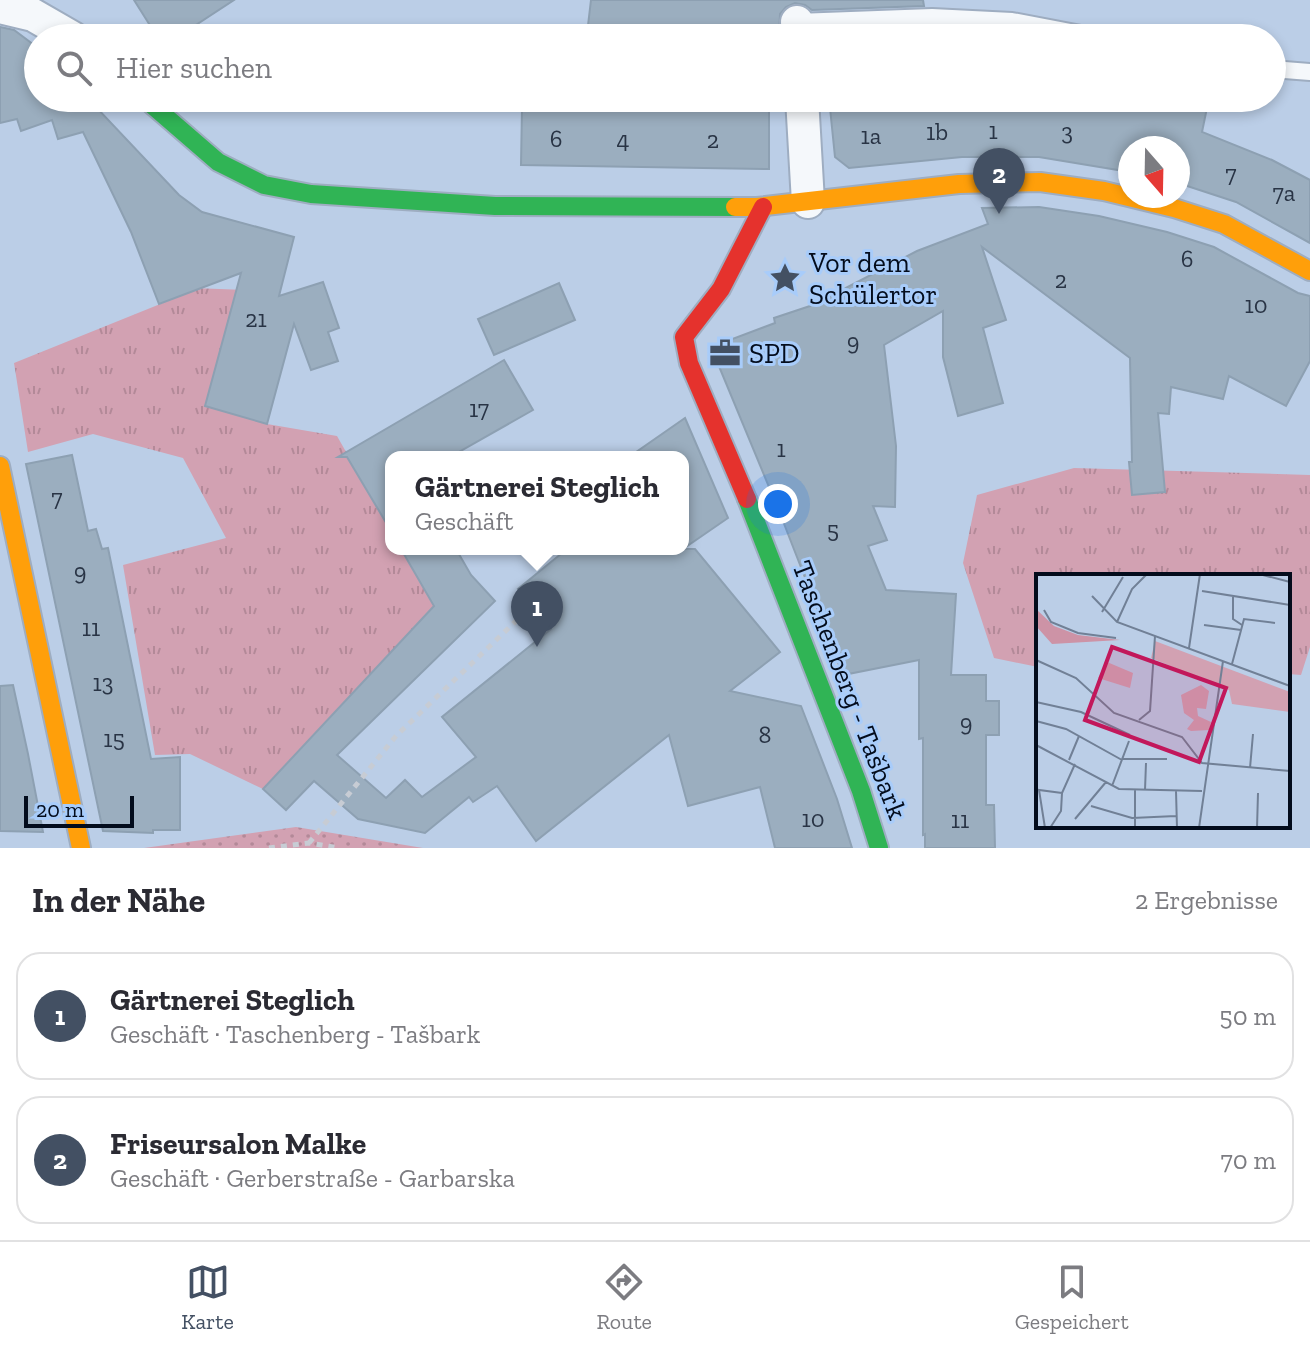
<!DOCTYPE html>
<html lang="de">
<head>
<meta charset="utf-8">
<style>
  body { margin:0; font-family:"Zilla Slab",serif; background:#f7f7f7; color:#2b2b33 }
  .compass { position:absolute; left:1118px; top:136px; width:72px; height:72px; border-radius:50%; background:#fff; box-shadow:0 4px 12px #0003; rotate:160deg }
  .scale { position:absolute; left:24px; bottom:20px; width:110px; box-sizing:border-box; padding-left:8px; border:4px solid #030c1c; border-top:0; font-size:22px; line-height:28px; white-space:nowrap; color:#030c1c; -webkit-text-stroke:6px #a8ccfa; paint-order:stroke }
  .you { position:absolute; left:778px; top:504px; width:28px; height:28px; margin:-20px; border:6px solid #fff; border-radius:50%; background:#1a73e8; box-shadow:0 0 0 12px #1a73e833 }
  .badge { display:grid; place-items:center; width:52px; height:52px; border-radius:50%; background:#435063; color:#fff; font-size:26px; font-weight:700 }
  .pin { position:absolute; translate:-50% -66px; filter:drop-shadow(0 2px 4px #0008) }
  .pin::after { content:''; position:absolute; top:42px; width:28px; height:24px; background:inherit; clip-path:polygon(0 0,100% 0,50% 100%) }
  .popup { position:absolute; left:385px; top:451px; width:304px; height:104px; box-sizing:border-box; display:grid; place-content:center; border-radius:16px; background:#fff; filter:drop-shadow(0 2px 6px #0005); font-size:26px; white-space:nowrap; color:#7c7c81 }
  .popup b { font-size:30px; color:#2b2b33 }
  .popup::after { content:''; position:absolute; left:50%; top:100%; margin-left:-16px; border:16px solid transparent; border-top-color:#fff }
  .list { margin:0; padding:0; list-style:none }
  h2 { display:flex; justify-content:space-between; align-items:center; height:104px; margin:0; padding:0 32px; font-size:34px }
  h2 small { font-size:26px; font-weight:400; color:#7c7c81 }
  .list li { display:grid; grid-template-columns:52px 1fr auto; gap:24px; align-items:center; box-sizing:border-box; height:128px; margin:0 16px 16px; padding:0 16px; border:2px solid #e1e1e2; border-radius:24px }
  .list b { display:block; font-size:30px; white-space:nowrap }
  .list p { margin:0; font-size:26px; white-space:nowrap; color:#7c7c81 }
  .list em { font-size:26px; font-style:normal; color:#7c7c81 }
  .icon { flex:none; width:44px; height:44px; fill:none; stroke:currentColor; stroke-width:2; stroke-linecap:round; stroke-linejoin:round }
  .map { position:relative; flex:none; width:1310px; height:848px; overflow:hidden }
  .search { position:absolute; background:#fff; box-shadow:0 4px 12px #0003; left:24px; right:24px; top:24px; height:88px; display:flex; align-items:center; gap:20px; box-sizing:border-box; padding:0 28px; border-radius:44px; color:#7c7c81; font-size:30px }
  .sheet { height:392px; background:#fff }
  nav { display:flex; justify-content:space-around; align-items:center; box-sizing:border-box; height:112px; border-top:2px solid #e1e1e2; background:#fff; font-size:22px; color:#7c7c81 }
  nav a { display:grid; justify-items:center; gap:4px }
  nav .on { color:#435063 }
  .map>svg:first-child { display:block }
  .grass { fill:url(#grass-tufts) }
  .park { fill:url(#park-dots) }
  .building { fill:#9baebf; stroke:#8da0b2; stroke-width:2 }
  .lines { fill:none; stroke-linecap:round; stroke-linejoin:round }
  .lane-casing { stroke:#9eadc1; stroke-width:20 }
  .street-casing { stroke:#9eadc1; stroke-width:36 }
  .fast-casing { stroke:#9eadc1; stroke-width:22 }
  .slow-casing { stroke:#9eadc1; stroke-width:22 }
  .jam-casing { stroke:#9eadc1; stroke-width:22 }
  .path { stroke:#c7ccd4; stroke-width:5; stroke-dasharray:6 6; stroke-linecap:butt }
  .lane { stroke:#f5f8fb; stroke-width:16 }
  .street { stroke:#f5f8fb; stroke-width:32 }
  .fast { stroke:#30b455; stroke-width:18 }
  .slow { stroke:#ff9f0a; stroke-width:18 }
  .jam { stroke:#e5322d; stroke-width:18 }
  .labels { text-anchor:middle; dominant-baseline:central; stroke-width:6; stroke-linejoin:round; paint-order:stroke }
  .number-label { font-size:24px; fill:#293445 }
  .poi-label { font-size:28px; fill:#030c1c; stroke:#a8ccfa; text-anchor:start }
  .street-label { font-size:28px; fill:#030c1c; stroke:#a8ccfa }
  .inset-road { fill:none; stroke:#718096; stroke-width:2 }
  .view { fill:#c2185b; fill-opacity:0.15; stroke:#c2185b; stroke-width:4 }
  .inset-edge { fill:none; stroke:#030c1c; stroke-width:4 }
</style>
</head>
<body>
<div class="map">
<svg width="1310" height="848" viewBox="0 0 1310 848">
  <defs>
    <pattern id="grass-tufts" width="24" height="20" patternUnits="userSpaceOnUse" patternTransform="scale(2)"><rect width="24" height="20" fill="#d2a1b2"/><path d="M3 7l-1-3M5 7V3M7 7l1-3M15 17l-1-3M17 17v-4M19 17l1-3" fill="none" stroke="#b38998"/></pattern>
    <pattern id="park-dots" width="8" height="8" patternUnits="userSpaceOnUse" patternTransform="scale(2)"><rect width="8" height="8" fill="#d2a1b2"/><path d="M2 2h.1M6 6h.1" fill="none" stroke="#b38998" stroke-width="1.8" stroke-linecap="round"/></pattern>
  </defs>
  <rect width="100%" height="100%" fill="#bbcee7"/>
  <g class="grass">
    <path d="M193,288l53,2 -17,27 -24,89 62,18 70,12 54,95v18h10l33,57 -171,183 -73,-35 -35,1 -32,-190 103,-27 -43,-80 -90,-24 -65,18 -14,-89 176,-71z"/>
    <path d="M1074,468l236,7v172l-9,28 -13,-1v-98h-250v91l-44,-9 -31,-95 14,-68z"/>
  </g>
  <path class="park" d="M296,827l127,21h-279z"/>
  <g class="building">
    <path d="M134,0h100l-58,38h-18z"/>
    <path d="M591,0h332l1,6 -112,4 -7,-5 -10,-2 -9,4 -6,7 -1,24h-63l-1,-6 -128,2z"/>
    <path d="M0,27l14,3 24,18v50h64l1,4 -9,3 85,90 23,17 92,25 -15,59 44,-14 16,46 -11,4 10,29 -27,9 -17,-46 -27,100 -62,-18 36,-133 -82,31 -28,-72 -48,-100 -25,7 -6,-19 -31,11 -4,-12 -17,4z"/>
    <path d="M927,28l1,10h-111v-6z"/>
    <path d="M633,98h136v71l-248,-4 1,-57 111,3z"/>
    <path d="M829,98h380l-7,34 70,28 38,20v63l-74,-41 -58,-19v-35h-48v24l-91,-15h-77l-113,11 -14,-11z"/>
    <path d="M1039,207l60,9 68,16 47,15 84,46 12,3v65l-24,45 -57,-30 -6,23 -52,-12 -2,27 -11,-1 7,79 -33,3 -3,-33h3l-2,-104 -148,-111 24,73 -23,8 20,75 -45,13 -15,-59v-46l-59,34 12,101 -1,61 -22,-1 14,34 -19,6 18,44 70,4 -5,81h35v26h13v34h-13v70h8l1,43h-70v-14l-2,1v-97l-4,1v-79l-76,15 -62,-159 -70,-169 64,-24 -1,-5 39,-13 104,-54 71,-27 -6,-16z"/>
    <path d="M559,283l16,37 -81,35 -16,-36z"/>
    <path d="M504,360l29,50 -83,47h-59v74l-44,-74h-9z"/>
    <path d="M685,418l43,100 -45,31h12l85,103 -50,39 71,15 36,93 15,49h-77l-15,-61 -72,19 -19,-71 -133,106 -39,-55 -24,16 -4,-5 -44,36 -67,-14 -44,-38 -28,29 -23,-21 171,-183 -33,-57h55l15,26 24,26 -158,154 49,43 19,-18 17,17 54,-40 -34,-40 109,-88 -33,-40 49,-40h116v-92h-54z"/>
    <path d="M72,455l16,76 8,-2 6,20 6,-1 43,211 29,-2v73h-27v3l-50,-2 -77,-367z"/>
    <path d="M13,685l15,69 15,78 -43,-1v-145z"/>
  </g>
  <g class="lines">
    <defs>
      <g id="lane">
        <path d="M797,18v4l135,-5 80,4 90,17"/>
        <path d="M1272,69l38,3"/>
      </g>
      <g id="street">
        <path d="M0,7l33,8 40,23"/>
        <path d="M797,22l1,16"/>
        <path d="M802,98l6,104"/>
      </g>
      <g id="fast">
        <path d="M144,98l74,64 46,23 47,9 184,12 240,1"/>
        <path d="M747,499l114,292 18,57"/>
      </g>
      <g id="slow">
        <path d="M735,207h22l202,-23 81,-2 64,9 70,17 50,16 86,47"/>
        <path d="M0,466l81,382"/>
      </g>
      <path id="jam" d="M747,499l-58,-136 -5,-26 37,-48 42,-82"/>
    </defs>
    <use href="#lane" class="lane-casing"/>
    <use href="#street" class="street-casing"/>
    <use href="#fast" class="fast-casing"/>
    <use href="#slow" class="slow-casing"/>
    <use href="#jam" class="jam-casing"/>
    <g class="path">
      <path d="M309,843l87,-107 121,-116"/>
      <path d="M269,848l40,-5 30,5"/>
    </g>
    <use href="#lane" class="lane"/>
    <use href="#street" class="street"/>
    <use href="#fast" class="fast"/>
    <use href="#slow" class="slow"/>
    <use href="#jam" class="jam"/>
  </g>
  <defs>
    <symbol id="sight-bare" viewBox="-9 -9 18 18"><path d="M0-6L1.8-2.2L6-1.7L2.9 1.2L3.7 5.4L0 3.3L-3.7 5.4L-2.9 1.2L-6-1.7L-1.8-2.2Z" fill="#435063" stroke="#a8ccfa" stroke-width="2.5" paint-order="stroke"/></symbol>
    <symbol id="office-bare" viewBox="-9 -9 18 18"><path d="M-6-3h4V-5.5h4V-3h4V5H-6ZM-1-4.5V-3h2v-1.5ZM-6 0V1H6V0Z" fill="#435063" stroke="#a8ccfa" stroke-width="2.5" paint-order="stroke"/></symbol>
  </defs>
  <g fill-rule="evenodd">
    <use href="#sight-bare" x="763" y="256" width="44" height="44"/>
    <use href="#office-bare" x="703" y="331" width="44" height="44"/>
  </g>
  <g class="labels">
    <g class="number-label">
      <text x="993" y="130">1</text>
      <text x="937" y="131">1b</text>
      <text x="1067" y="131">3</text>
      <text x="871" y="135">1a</text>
      <text x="556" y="138">6</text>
      <text x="623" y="139">4</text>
      <text x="713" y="139">2</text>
      <text x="1231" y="173">7</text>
      <text x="1284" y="192">7a</text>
      <text x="1187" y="258">6</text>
      <text x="1061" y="279">2</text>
      <text x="1256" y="304">10</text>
      <text x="256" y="318">21</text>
      <text x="853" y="341">9</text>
      <text x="479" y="408">17</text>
      <text x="781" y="448">1</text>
      <text x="57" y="497">7</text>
      <text x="833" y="529">5</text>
      <text x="80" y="571">9</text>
      <text x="91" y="627">11</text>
      <text x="103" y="682">13</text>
      <text x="966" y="722">9</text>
      <text x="765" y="734">8</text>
      <text x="114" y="738">15</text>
      <text x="813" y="818">10</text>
      <text x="960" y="819">11</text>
    </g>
    <g class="poi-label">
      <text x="809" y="262">Vor dem<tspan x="809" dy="32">Schülertor</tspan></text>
      <text x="749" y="353">SPD</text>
    </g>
    <g class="street-label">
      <text transform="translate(850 690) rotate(69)">Taschenberg - Tašbark</text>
    </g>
  </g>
  <g transform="translate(1036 574)">
    <rect width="254" height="254" fill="#bbcee7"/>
    <path d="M71,88l26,11 -3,15 -32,-10zM165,111l8,6 -3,18 -9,-1 1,8 13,6 -2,8 -18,1 -4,-2 7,-9 -10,-7 -3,-18z" fill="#d2a1b2"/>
    <path d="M0,35l18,17 24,9 42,5 -68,4 -16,-18z" fill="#cd93a6"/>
    <path d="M119,67l135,51v20l-58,-8 -3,-14 -78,-32z" fill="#d2a1b2"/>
    <path class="inset-road" d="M223,0l31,8M166,17l88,14M56,22l25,26 173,64M197,23v22l9,6M8,36l7,12 27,11 38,5M66,38l21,-35M81,48l15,-33 15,-15M168,51l37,5M153,74l11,-74M0,86l40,18 38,35 68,24 20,26 88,8M196,90l12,-45 31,4M0,128l45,10 49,23M103,146l11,-9 5,-75M0,147l30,8 56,31M0,171l83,44 83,2M87,185h44M33,186l10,-24M214,194l3,-34M76,212l17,-45M109,216l1,-27M140,217l1,37M55,232l41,12 44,-2M39,245l31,-37M9,254l-6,-38 23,3M14,254l11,-17 1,-18 13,-29M99,254v-38M163,254l24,-167M221,254l1,-35"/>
    <path class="view" d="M76,73l114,41 -27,74 -114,-42z"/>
    <rect width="254" height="254" class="inset-edge"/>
  </g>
</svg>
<svg class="compass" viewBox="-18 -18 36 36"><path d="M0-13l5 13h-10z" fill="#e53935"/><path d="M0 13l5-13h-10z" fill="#7c7c81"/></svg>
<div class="scale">20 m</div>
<div class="you"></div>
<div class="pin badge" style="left:537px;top:647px">1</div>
<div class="popup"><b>Gärtnerei Steglich</b>Geschäft</div>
<div class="pin badge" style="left:999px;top:214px">2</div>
<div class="search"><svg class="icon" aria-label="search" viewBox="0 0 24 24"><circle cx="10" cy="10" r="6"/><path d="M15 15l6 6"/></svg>Hier suchen</div>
</div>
<section class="sheet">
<h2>In der Nähe<small>2 Ergebnisse</small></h2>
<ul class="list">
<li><span class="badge">1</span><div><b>Gärtnerei Steglich</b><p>Geschäft · Taschenberg - Tašbark</p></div><em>50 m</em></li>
<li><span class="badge">2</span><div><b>Friseursalon Malke</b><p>Geschäft · Gerberstraße - Garbarska</p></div><em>70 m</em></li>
</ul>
</section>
<nav>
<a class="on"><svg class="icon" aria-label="map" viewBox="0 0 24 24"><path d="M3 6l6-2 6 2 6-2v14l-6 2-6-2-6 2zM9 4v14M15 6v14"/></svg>Karte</a>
<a><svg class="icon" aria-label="directions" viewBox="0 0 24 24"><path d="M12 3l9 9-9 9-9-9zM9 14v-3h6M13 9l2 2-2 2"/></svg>Route</a>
<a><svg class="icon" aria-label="saved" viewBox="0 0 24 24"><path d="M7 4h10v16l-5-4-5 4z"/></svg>Gespeichert</a>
</nav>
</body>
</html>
